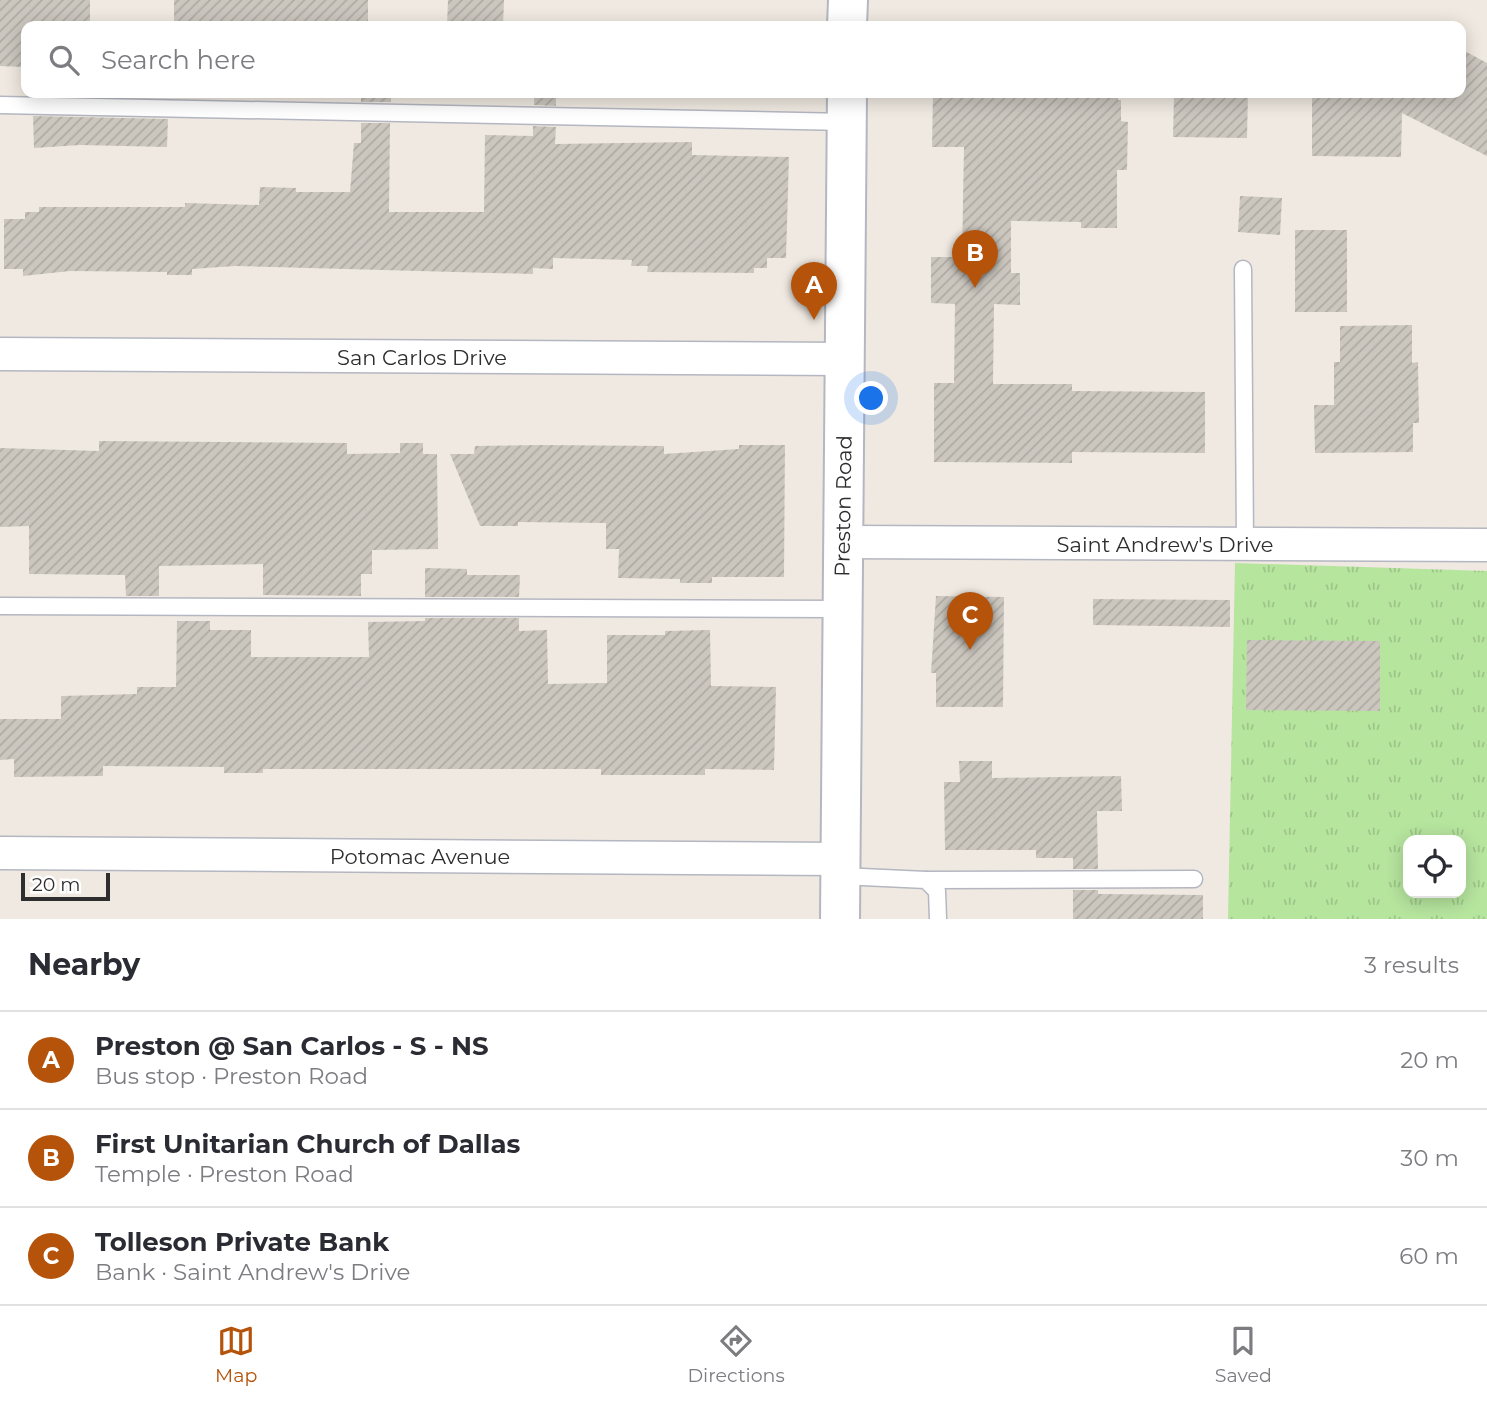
<!DOCTYPE html>
<html lang="en">
<head>
<meta charset="utf-8">
<style>
  body { margin:0; font-family:Montserrat,sans-serif; background:#f2f2f3; color:#2b2b33 }
  .controls { position:absolute; right:21px; bottom:21px; display:grid; overflow:hidden; border-radius:14px; box-shadow:0 4px 18px #0003 }
  .controls button { width:63px; height:63px; display:grid; place-items:center; padding:0; border:0; border-bottom:2px solid #e1e1e2; background:#fff; color:#2b2b33; font:35px sans-serif }
  .scale { position:absolute; left:21px; bottom:18px; width:89px; box-sizing:border-box; padding-left:7px; border:4px solid #2e2e2e; border-top:0; font-size:19px; line-height:24px; white-space:nowrap; color:#2e2e2e; -webkit-text-stroke:5px #fff; paint-order:stroke }
  .you { position:absolute; left:872px; top:399px; width:24px; height:24px; margin:-18px; border:5px solid #fff; border-radius:50%; background:#1a73e8; box-shadow:0 0 0 10px #1a73e833 }
  .badge { display:grid; place-items:center; width:46px; height:46px; border-radius:50%; background:#b45309; color:#fff; font-size:23px; font-weight:700 }
  .pin { position:absolute; translate:-50% -58px; filter:drop-shadow(0 2px 4px #0008) }
  .pin::after { content:''; position:absolute; top:37px; width:24px; height:21px; background:inherit; clip-path:polygon(0 0,100% 0,50% 100%) }
  .list { margin:0; padding:0; list-style:none }
  h2 { display:flex; justify-content:space-between; align-items:center; height:91px; margin:0; padding:0 28px; font-size:30px }
  h2 small { font-size:23px; font-weight:400; color:#7c7c81 }
  .list li { display:grid; grid-template-columns:46px 1fr auto; gap:21px; align-items:center; box-sizing:border-box; height:98px; padding:0 28px; border-top:2px solid #e1e1e2 }
  .list b { display:block; font-size:26px; white-space:nowrap }
  .list p { margin:0; font-size:23px; white-space:nowrap; color:#7c7c81 }
  .list em { font-size:23px; font-style:normal; color:#7c7c81 }
  .icon { flex:none; width:38px; height:38px; fill:none; stroke:currentColor; stroke-width:2; stroke-linecap:round; stroke-linejoin:round }
  .map { position:relative; flex:none; width:1487px; height:919px; overflow:hidden }
  .search { position:absolute; background:#fff; box-shadow:0 4px 18px #0003; left:21px; right:21px; top:21px; height:77px; display:flex; align-items:center; gap:18px; box-sizing:border-box; padding:0 24px; border-radius:14px; color:#7c7c81; font-size:26px }
  .sheet { height:385px; background:#fff }
  nav { display:flex; justify-content:space-around; align-items:center; box-sizing:border-box; height:98px; border-top:2px solid #e1e1e2; background:#fff; font-size:19px; color:#7c7c81 }
  nav a { display:grid; justify-items:center; gap:4px }
  nav .on { color:#b45309 }
  .map>svg:first-child { display:block }
  .grass { fill:url(#grass-tufts); fill-rule:evenodd }
  .building { fill:url(#building-hatch) }
  .lines { fill:none; stroke-linecap:round; stroke-linejoin:round }
  .lane-casing { stroke:#b4b7c1; stroke-width:19 }
  .street-casing { stroke:#b4b7c1; stroke-width:35 }
  .secondary-casing { stroke:#b4b7c1; stroke-width:42 }
  .lane { stroke:#fff; stroke-width:16 }
  .street { stroke:#fff; stroke-width:32 }
  .secondary { stroke:#fff; stroke-width:38 }
  .labels { text-anchor:middle; dominant-baseline:central; stroke-width:7; stroke-linejoin:round; paint-order:stroke }
  .street-label { font-size:21px; fill:#2e2e2e; stroke:#fff }
</style>
</head>
<body>
<div class="map">
<svg width="1487" height="919" viewBox="0 0 1487 919">
  <defs>
    <pattern id="grass-tufts" width="24" height="20" patternUnits="userSpaceOnUse" patternTransform="scale(1.75)"><rect width="24" height="20" fill="#b6e59e"/><path d="M3 7l-1-3M5 7V3M7 7l1-3M15 17l-1-3M17 17v-4M19 17l1-3" fill="none" stroke="#9dc588"/></pattern>
    <pattern id="building-hatch" width="6" height="6" patternUnits="userSpaceOnUse" patternTransform="scale(1.75)"><rect width="6" height="6" fill="#cbc7bf"/><path d="M-1 1l2-2M0 6l6-6M5 7l2-2" fill="none" stroke="#afaba4"/></pattern>
  </defs>
  <rect width="100%" height="100%" fill="#efe9e1"/>
  <path class="grass" d="M1235,563l252,8v348h-259zM1408,840h53v53h-53z"/>
  <g class="building">
    <path d="M0,0h90v26h-64l-2,41 -24,-1z"/>
    <rect x="174" y="0" width="194" height="26"/>
    <path d="M448,0h56l-1,26h-56z"/>
    <path d="M1461,49l26,14v93l-85,-43 -1,44 -89,-1v-63h149z"/>
    <rect x="361" y="93" width="30" height="9"/>
    <path d="M534,93h22v13l-22,-1z"/>
    <path d="M933,93h185v7h3v21l7,1 -1,48h-10v58h-36v-6l-70,-1v52h9v32l-26,-1 -1,80h79v7l133,1v61l-133,-1v11l-138,-1v-79h20l1,-79 -24,-1v-46h31l2,-110h-32z"/>
    <path d="M1184,93h64l-1,45 -74,-1 1,-42h10z"/>
    <path d="M33,116l135,3 -1,28 -87,-2 -46,3z"/>
    <path d="M361,123h29l-1,89h95l1,-77 48,1v-10l23,1 -1,17 137,-2v13l97,2 -3,101h-19v10h-13v5l-107,-1 1,-6h-17l1,-6 -79,-2v11l-20,-1v6l-298,-8 -43,3v6h-25v-3l-97,-1 -47,5v-7h-19v-50h21v-7h14v-5h146v-4l74,2 1,-18 36,1v4h54l4,-49h7z"/>
    <path d="M1240,196l42,2 -2,37 -42,-3z"/>
    <rect x="1295" y="230" width="52" height="82"/>
    <path d="M1412,325v38l6,-1 1,61h-6v29l-98,1 -1,-48h20v-43h6v-36z"/>
    <path d="M99,441l248,2v11l53,-1v-10h23v11h14l1,95 -66,1v24h-11v22l-98,-1v-31l-104,2v30h-33l-1,-21 -96,-1v-48l-29,1v-79l99,3z"/>
    <path d="M540,445l124,1v8l75,-5v-4h46l-1,132h-72v6h-32v-4l-62,-1 1,-29h-13v-26l-88,-1v4h-38l-30,-72h24l1,-8z"/>
    <path d="M425,568l42,1v6h53l-1,22h-94z"/>
    <path d="M936,596l68,1 -1,110h-67v-34h-5z"/>
    <path d="M1093,599l137,1v27l-137,-2z"/>
    <path d="M425,618h94v13l28,-1 1,54 59,-1v-48h58v-4l45,-1 1,56 65,1 -2,83 -69,-1v6h-104v-6h-338v4h-39v-6l-121,-1v10l-89,1v-18l-14,1v-41h61v-23l76,-2v-7h39l1,-66h33v9h41v27h118l-1,-35 57,-1z"/>
    <path d="M1247,640l133,1v70l-134,-1z"/>
    <path d="M959,761h33v17l129,-2 1,35h-25l1,58h-25v-11h-37v-8h-91l-1,-68h16z"/>
    <path d="M1073,890h25v4l105,1v24h-130z"/>
  </g>
  <g class="lines">
    <defs>
      <g id="lane">
        <path d="M0,105l847,17"/>
        <path d="M1243,269l2,275"/>
        <path d="M0,606l842,3"/>
        <path d="M841,876l85,4 11,11 1,28"/>
        <path d="M926,880l268,-1"/>
      </g>
      <g id="street">
        <path d="M0,354l844,5"/>
        <path d="M843,542l644,3"/>
        <path d="M0,853l840,6"/>
      </g>
      <g id="secondary">
        <path d="M847,26l1,-26"/>
        <path d="M840,919l7,-826"/>
      </g>
    </defs>
    <use href="#lane" class="lane-casing"/>
    <use href="#street" class="street-casing"/>
    <use href="#secondary" class="secondary-casing"/>
    <use href="#lane" class="lane"/>
    <use href="#street" class="street"/>
    <use href="#secondary" class="secondary"/>
  </g>
  <g class="labels">
    <g class="street-label">
      <text x="422" y="357">San Carlos Drive</text>
      <text transform="translate(843 506) rotate(-89)">Preston Road</text>
      <text x="1165" y="544">Saint Andrew's Drive</text>
      <text x="420" y="856">Potomac Avenue</text>
    </g>
  </g>
</svg>
<div class="controls">
<button><svg class="icon" aria-label="locate" viewBox="0 0 24 24"><circle cx="12" cy="12" r="6"/><path d="M12 2v4M12 18v4M2 12h4M18 12h4"/></svg></button>
</div>
<div class="scale">20 m</div>
<div class="you"></div>
<div class="pin badge" style="left:814px;top:320px">A</div>
<div class="pin badge" style="left:975px;top:288px">B</div>
<div class="pin badge" style="left:970px;top:650px">C</div>
<div class="search"><svg class="icon" aria-label="search" viewBox="0 0 24 24"><circle cx="10" cy="10" r="6"/><path d="M15 15l6 6"/></svg>Search here</div>
</div>
<section class="sheet">
<h2>Nearby<small>3 results</small></h2>
<ul class="list">
<li><span class="badge">A</span><div><b>Preston @ San Carlos - S - NS</b><p>Bus stop · Preston Road</p></div><em>20 m</em></li>
<li><span class="badge">B</span><div><b>First Unitarian Church of Dallas</b><p>Temple · Preston Road</p></div><em>30 m</em></li>
<li><span class="badge">C</span><div><b>Tolleson Private Bank</b><p>Bank · Saint Andrew's Drive</p></div><em>60 m</em></li>
</ul>
</section>
<nav>
<a class="on"><svg class="icon" aria-label="map" viewBox="0 0 24 24"><path d="M3 6l6-2 6 2 6-2v14l-6 2-6-2-6 2zM9 4v14M15 6v14"/></svg>Map</a>
<a><svg class="icon" aria-label="directions" viewBox="0 0 24 24"><path d="M12 3l9 9-9 9-9-9zM9 14v-3h6M13 9l2 2-2 2"/></svg>Directions</a>
<a><svg class="icon" aria-label="saved" viewBox="0 0 24 24"><path d="M7 4h10v16l-5-4-5 4z"/></svg>Saved</a>
</nav>
</body>
</html>
